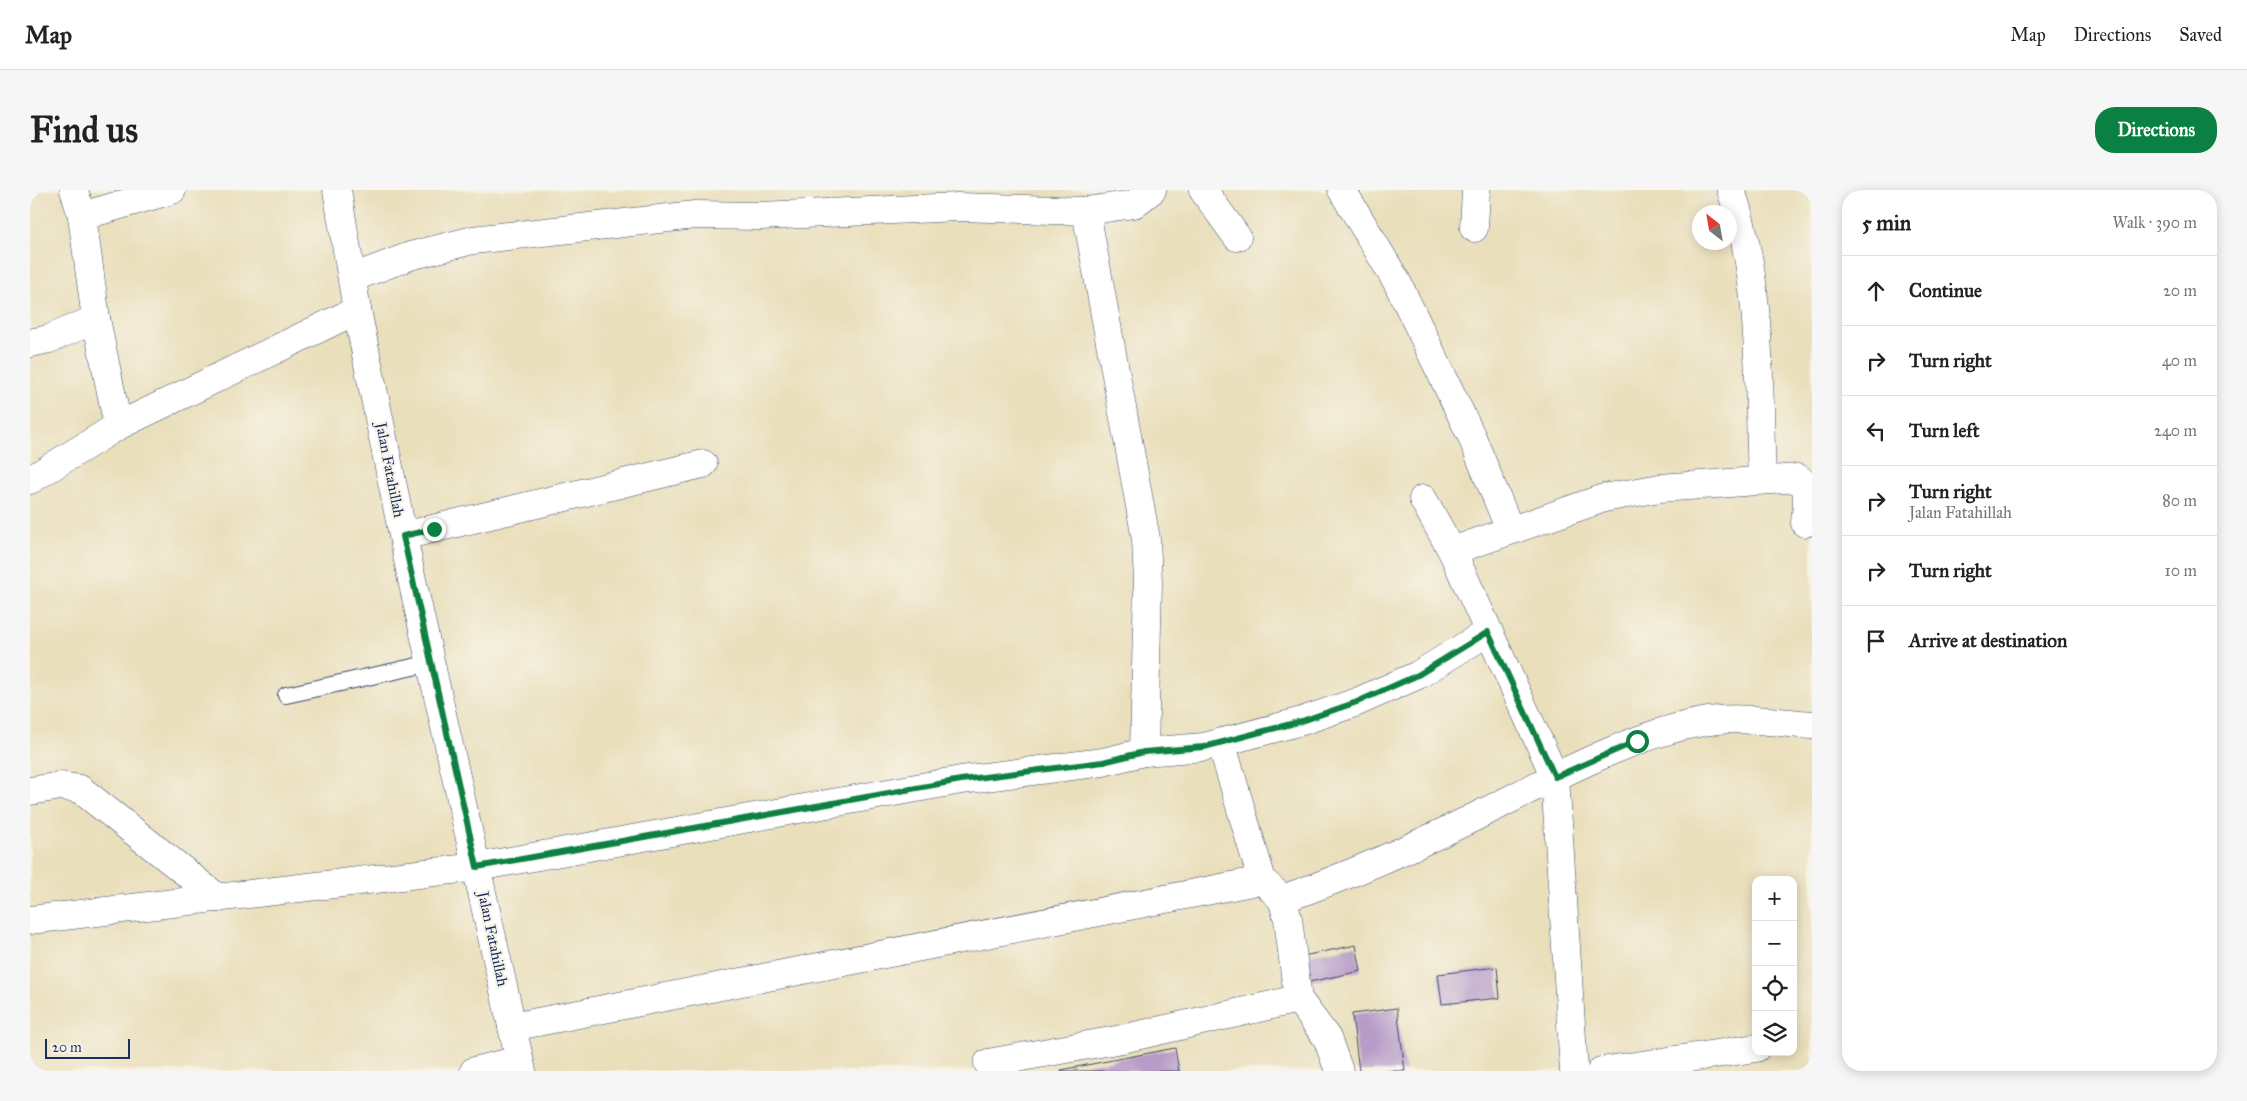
<!DOCTYPE html>
<html lang="en">
<head>
<meta charset="utf-8">
<style>
  body { margin:0; font-family:"IM FELL Great Primer",serif; background:#f6f6f6; color:#222 }
  .controls { position:absolute; right:15px; bottom:15px; display:grid; overflow:hidden; border-radius:10px; box-shadow:0 2px 12px #0003 }
  .controls button { width:45px; height:45px; display:grid; place-items:center; padding:0; border:0; border-bottom:1px solid #e0e0e0; background:#fff; color:#222; font:25px sans-serif }
  .compass { position:absolute; left:1662px; top:15px; width:45px; height:45px; border-radius:50%; background:#fff; box-shadow:0 2px 12px #0003; rotate:329deg }
  .scale { position:absolute; left:15px; bottom:12px; width:85px; box-sizing:border-box; padding-left:5px; border:2px solid #1b2f5e; border-top:0; font-size:14px; line-height:18px; white-space:nowrap; color:#1b2f5e; -webkit-text-stroke:4px #f7f3e8; paint-order:stroke }
  .stop { position:absolute; width:15px; height:15px; margin:-11px; border:4px solid #0b8043; border-radius:50%; background:#fff }
  .stop.end { background:#0b8043; border-color:#fff; box-shadow:0 1px 5px #0008 }
  .list { margin:0; padding:0; list-style:none }
  h2 { display:flex; justify-content:space-between; align-items:center; height:65px; margin:0; padding:0 20px; font-size:21px }
  h2 small { font-size:16px; font-weight:400; color:#767676 }
  .list li { display:grid; grid-template-columns:32px 1fr auto; gap:15px; align-items:center; box-sizing:border-box; height:70px; padding:0 20px; border-top:1px solid #e0e0e0 }
  .list b { display:block; font-size:19px; white-space:nowrap }
  .list p { margin:0; font-size:16px; white-space:nowrap; color:#767676 }
  .list em { font-size:16px; font-style:normal; color:#767676 }
  .icon { flex:none; width:28px; height:28px; fill:none; stroke:currentColor; stroke-width:2; stroke-linecap:round; stroke-linejoin:round }
  .map { position:relative; flex:none; width:1782px; height:881px; overflow:hidden; border-radius:20px }
  header { display:flex; align-items:center; gap:30px; box-sizing:border-box; height:70px; padding:0 25px; background:#fff; border-bottom:1px solid #e0e0e0 }
  header strong { font-size:24px }
  nav { display:flex; gap:28px; margin-inline-start:auto; font-size:18px }
  .intro { display:flex; align-items:center; justify-content:space-between; box-sizing:border-box; height:120px; padding:0 30px }
  h1 { margin:0; font-size:35px }
  .button { padding:12px 22px; border-radius:20px; background:#0b8043; color:#fff; font-size:18px; font-weight:700 }
  main { display:flex; gap:30px; padding:0 30px }
  aside { flex:1; background:#fff; border-radius:20px; box-shadow:0 2px 12px #0003 }
  .map>svg:first-child { display:block }
  .building { fill:#b79cc8 }
  .lines { fill:none; stroke-linecap:round; stroke-linejoin:round }
  .service-casing { stroke:#3a496c; stroke-width:18 }
  .minor-casing { stroke:#3a496c; stroke-width:29 }
  .tertiary-casing { stroke:#3a496c; stroke-width:29 }
  .service { stroke:#fff; stroke-width:16 }
  .minor { stroke:#fff; stroke-width:28 }
  .tertiary { stroke:#fff; stroke-width:28 }
  .route { stroke:#0b8043; stroke-width:6 }
  .labels { text-anchor:middle; dominant-baseline:central; stroke-width:4.5; stroke-linejoin:round; paint-order:stroke }
  .street-label { font-size:15px; fill:#1b2f5e; stroke:#f7f3e8 }
</style>
</head>
<body>
<header>
<strong>Map</strong>
<nav><a>Map</a><a>Directions</a><a>Saved</a></nav>
</header>
<div class="intro"><h1>Find us</h1><a class="button">Directions</a></div>
<main>
<div class="map">
<svg width="1782" height="881" viewBox="0 0 1782 881">
  <rect width="100%" height="100%" fill="#f7f3e8"/>
  <filter id="ink" filterUnits="userSpaceOnUse"><feTurbulence type="fractalNoise" baseFrequency=".02" numOctaves="2"/><feDisplacementMap in="SourceGraphic" scale="10" xChannelSelector="R" yChannelSelector="G"/><feConvolveMatrix kernelMatrix="1 2 1 2 8 2 1 2 1" color-interpolation-filters="sRGB"/></filter>
  <filter id="wash" filterUnits="userSpaceOnUse"><feTurbulence type="fractalNoise" baseFrequency=".0096" numOctaves="4" result="noise"/><feDisplacementMap in="SourceGraphic" scale="20" xChannelSelector="R" yChannelSelector="G"/><feGaussianBlur stdDeviation="1.12" result="paint"/><feColorMatrix in="noise" values="0 0 0 0 0 0 0 0 0 0 0 0 0 0 0 0 0 1.4 0 .05"/><feComposite in="paint" operator="in"/></filter>
  <g filter="url(#wash)">
    <rect width="100%" height="100%" fill="#eadfbb"/>
    <g id="blocks">
      <g class="building">
        <path d="M1326,755l5,26 -52,11 -6,-26z"/>
        <path d="M1467,777l3,31 -58,6 -4,-30z"/>
        <path d="M1367,818l8,63h-46l-7,-57z"/>
        <path d="M1145,858l4,23h-118v-1z"/>
      </g>
    </g>
  </g>
  <g filter="url(#ink)">
    <use href="#blocks" fill-opacity="0" stroke="#3a496c" stroke-width="1"/>
    <g class="lines">
      <defs>
        <path id="service" d="M256,505l145,-32"/>
        <g id="minor">
          <path d="M44,0l8,26 90,-26"/>
          <path d="M1173,0l34,47"/>
          <path d="M1312,0l55,92 74,153 39,95"/>
          <path d="M1701,0c32,92 27,194 31,290"/>
          <path d="M1056,21l60,328 2,43 -4,170"/>
          <path d="M52,26l14,103"/>
          <path d="M1444,38l2,-38"/>
          <path d="M322,88l58,-22 63,-16 222,-25 65,1 198,-9 128,4 48,-7 18,-14"/>
          <path d="M0,153l19,-4 47,-20 22,107"/>
          <path d="M0,290l88,-54 239,-116"/>
          <path d="M1393,309l29,52"/>
          <path d="M373,346l300,-72"/>
          <path d="M1191,552l41,138"/>
          <path d="M0,601l31,-5 19,3 138,109"/>
          <path d="M1252,709c74,-25 145,-58 215,-93 61,-31 153,-80 221,-86 26,-3 66,3 94,5"/>
          <path d="M0,730l447,-53 484,-87 142,-18 41,-10 60,-5 98,-26 55,-19 61,-27 70,-43"/>
          <path d="M482,837l750,-147 20,19 6,20 10,80 29,39 12,33"/>
          <path d="M958,873l134,-24 176,-40"/>
          <path d="M444,881l45,-11"/>
          <path d="M1544,881l-19,-294 -103,-226 152,-53 56,-10 138,-10c14,10 8,30 7,45"/>
          <path d="M1571,881l155,-23"/>
        </g>
        <path id="tertiary" d="M307,0l20,120 55,270 110,491"/>
      </defs>
      <use href="#service" class="service-casing"/>
      <use href="#minor" class="minor-casing"/>
      <use href="#tertiary" class="tertiary-casing"/>
      <use href="#service" class="service"/>
      <use href="#minor" class="minor"/>
      <use href="#tertiary" class="tertiary"/>
    </g>
  </g>
  <g class="lines" filter="url(#ink)">
    <path class="route" d="M404,339l-31,7 74,331 484,-87 142,-18 41,-10 60,-5 98,-26 55,-19 61,-27 70,-43 67,145 82,-36"/>
  </g>
  <g class="labels">
    <g class="street-label">
      <text transform="translate(360 280) rotate(79)">Jalan Fatahillah</text>
      <text transform="translate(463 749) rotate(78)">Jalan Fatahillah</text>
    </g>
  </g>
</svg>
<div class="controls">
<button>+</button>
<button>−</button>
<button><svg class="icon" aria-label="locate" viewBox="0 0 24 24"><circle cx="12" cy="12" r="6"/><path d="M12 2v4M12 18v4M2 12h4M18 12h4"/></svg></button>
<button><svg class="icon" aria-label="layers" viewBox="0 0 24 24"><path d="M12 4l9 5-9 5-9-5zM3 14l9 5 9-5"/></svg></button>
</div>
<svg class="compass" viewBox="-18 -18 36 36"><path d="M0-13l5 13h-10z" fill="#e53935"/><path d="M0 13l5-13h-10z" fill="#767676"/></svg>
<div class="scale">20 m</div>
<div class="stop" style="left:1607px;top:551px"></div>
<div class="stop end" style="left:404px;top:339px"></div>
</div>
<aside>
<h2>5 min<small>Walk · 390 m</small></h2>
<ul class="list">
<li><svg class="icon" aria-label="ahead" viewBox="0 0 24 24"><path d="M12 20V5M6 11l6-6 6 6"/></svg><div><b>Continue</b></div><em>20 m</em></li>
<li><svg class="icon" aria-label="right" viewBox="0 0 24 24"><path d="M7 20v-9h11M14 6l5 5-5 5"/></svg><div><b>Turn right</b></div><em>40 m</em></li>
<li><svg class="icon" aria-label="left" viewBox="0 0 24 24"><path d="M17 20v-9H6M10 6l-5 5 5 5"/></svg><div><b>Turn left</b></div><em>240 m</em></li>
<li><svg class="icon" aria-label="right" viewBox="0 0 24 24"><path d="M7 20v-9h11M14 6l5 5-5 5"/></svg><div><b>Turn right</b><p>Jalan Fatahillah</p></div><em>80 m</em></li>
<li><svg class="icon" aria-label="right" viewBox="0 0 24 24"><path d="M7 20v-9h11M14 6l5 5-5 5"/></svg><div><b>Turn right</b></div><em>10 m</em></li>
<li><svg class="icon" aria-label="arrive" viewBox="0 0 24 24"><path d="M6 21V4h12l-3 4 3 4H6"/></svg><div><b>Arrive at destination</b></div></li>
</ul>
</aside>
</main>
</body>
</html>
